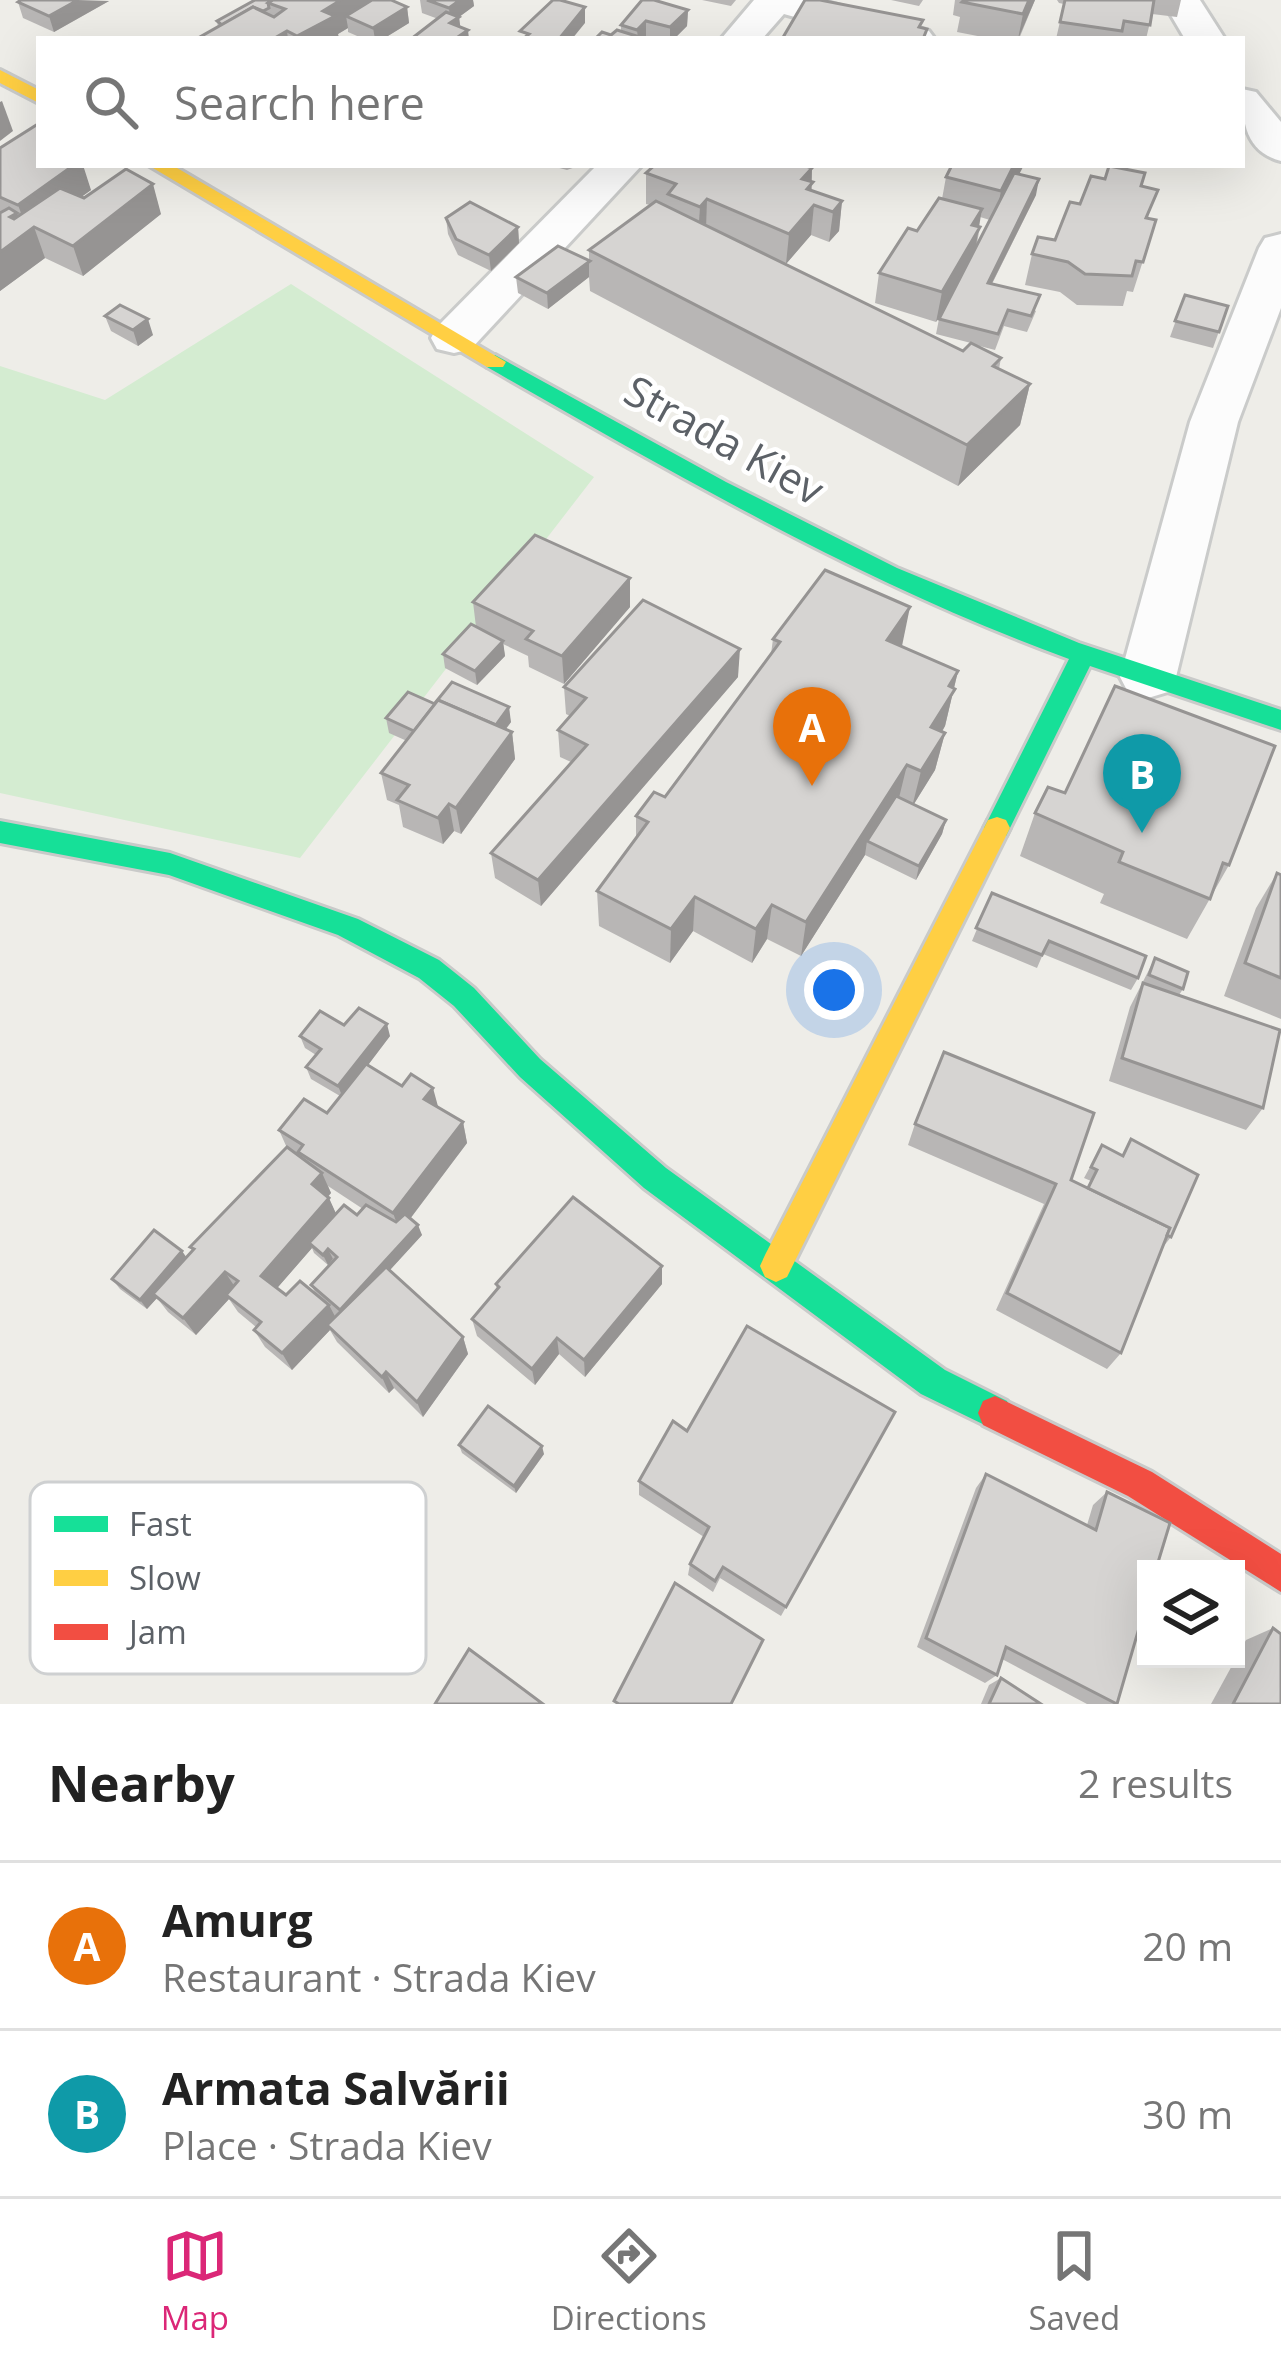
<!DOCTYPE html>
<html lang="en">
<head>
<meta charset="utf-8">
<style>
  body { margin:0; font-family:"Open Sans",sans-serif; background:#f2f2f2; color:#222 }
  .controls { position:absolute; right:36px; bottom:36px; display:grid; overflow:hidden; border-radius:0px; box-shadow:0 12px 48px #0002 }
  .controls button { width:108px; height:108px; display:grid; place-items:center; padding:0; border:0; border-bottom:3px solid #e0e0e0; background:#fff; color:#222; font:60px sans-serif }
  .you { position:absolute; left:834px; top:990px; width:42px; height:42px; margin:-30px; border:9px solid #fff; border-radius:50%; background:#1a73e8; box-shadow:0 0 0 18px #1a73e833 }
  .badge { display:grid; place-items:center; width:78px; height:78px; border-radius:50%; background:#db2777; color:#fff; font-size:39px; font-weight:700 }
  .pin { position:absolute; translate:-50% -99px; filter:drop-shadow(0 3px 6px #0008) }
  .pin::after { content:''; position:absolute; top:63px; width:42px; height:36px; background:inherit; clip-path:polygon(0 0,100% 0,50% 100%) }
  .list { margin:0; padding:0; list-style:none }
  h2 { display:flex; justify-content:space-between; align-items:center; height:156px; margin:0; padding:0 48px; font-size:51px }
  h2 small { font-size:39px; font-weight:400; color:#767676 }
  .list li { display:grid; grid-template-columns:78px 1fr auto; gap:36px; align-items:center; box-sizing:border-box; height:168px; padding:0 48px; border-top:3px solid #e0e0e0 }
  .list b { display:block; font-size:45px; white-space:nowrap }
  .list p { margin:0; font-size:39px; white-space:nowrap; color:#767676 }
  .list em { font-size:39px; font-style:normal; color:#767676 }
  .icon { flex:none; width:66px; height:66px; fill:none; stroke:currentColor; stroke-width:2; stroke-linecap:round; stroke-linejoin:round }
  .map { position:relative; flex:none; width:1281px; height:1704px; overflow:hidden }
  .search { position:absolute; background:#fff; box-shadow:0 12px 48px #0002; left:36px; right:36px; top:36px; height:132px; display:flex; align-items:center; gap:30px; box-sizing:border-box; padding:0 42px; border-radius:0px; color:#767676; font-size:45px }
  .sheet { height:492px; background:#fff }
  nav { display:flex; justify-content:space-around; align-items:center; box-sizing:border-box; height:168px; border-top:3px solid #e0e0e0; background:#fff; font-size:33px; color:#767676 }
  nav a { display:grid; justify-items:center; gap:6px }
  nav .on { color:#db2777 }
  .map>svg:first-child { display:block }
  .green { fill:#d4ecd1 }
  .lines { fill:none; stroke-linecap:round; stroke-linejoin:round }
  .street-casing { stroke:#cacbca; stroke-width:6 }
  .fast-casing { stroke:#c9cac9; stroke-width:6 }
  .slow-casing { stroke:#c9cac9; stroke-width:6 }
  .jam-casing { stroke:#c9cac9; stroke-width:6 }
  .street { fill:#fcfcfc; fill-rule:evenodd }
  .fast { fill:#16e098; fill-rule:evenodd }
  .slow { fill:#ffcf43; fill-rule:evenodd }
  .jam { fill:#f24e42; fill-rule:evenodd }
  .wall { fill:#b8b6b5; fill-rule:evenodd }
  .shaded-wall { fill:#969493 }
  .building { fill:#d6d4d2; stroke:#969493; stroke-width:3 }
  .labels { text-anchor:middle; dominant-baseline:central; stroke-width:9; stroke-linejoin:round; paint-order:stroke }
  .street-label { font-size:42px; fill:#5c6167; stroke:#fff }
  .key { fill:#fff; stroke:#ced0d1; stroke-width:3 }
  .key-label { font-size:33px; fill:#5c6167 }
</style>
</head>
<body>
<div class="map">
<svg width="1281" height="1704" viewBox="0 0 1281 1704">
  <rect width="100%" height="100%" fill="#eeede8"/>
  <path class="green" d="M291,284l303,193 -294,381 -300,-65v-427l105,34z"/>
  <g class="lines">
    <defs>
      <g id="street">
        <path d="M754,0h66l109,31 6,8h-63l-88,-25 -22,25h-41z"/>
        <path d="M1162,0h38l25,39h-40z"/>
        <path d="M1242,89l14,3 25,30v39c-36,-9 -39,-41 -39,-72z"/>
        <path d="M597,165h45l-171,184 -17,4 -17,-4 -6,-11 6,-11z"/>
        <path d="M1281,234v74l-43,114 -62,255 -8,15 -20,6 -20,-6 -8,-15 70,-255 69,-174 6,-10z"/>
      </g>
      <g id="fast">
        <path d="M495,355l231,127 171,86 182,75 202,67v20l-191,-64 -84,170h-18l-4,-8 85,-169c-205,-75 -393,-184 -582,-292l-3,-5z"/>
        <path d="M0,821l170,32 188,66 81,41 35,28 66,71 126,109 279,202 62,31 5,12 -5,12 -12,5 -74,-36 -277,-206 -124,-111 -66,-71 -35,-28 -81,-43 -169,-60 -169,-32z"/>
      </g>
      <g id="slow">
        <path d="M0,70l39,20v13l-39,-20z"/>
        <path d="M148,165h24l334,197 -3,5h-16z"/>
        <path d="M997,817l9,3 4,8 -223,449 -11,5 -11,-5 -5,-11 5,-11 223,-435z"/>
      </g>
      <path id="jam" d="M995,1396l157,76 129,82v38l-153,-96 -145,-71 -5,-12 5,-12z"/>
    </defs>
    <use href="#street" class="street-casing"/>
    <use href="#fast" class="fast-casing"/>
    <use href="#slow" class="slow-casing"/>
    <use href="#jam" class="jam-casing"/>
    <use href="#street" class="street"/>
    <use href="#fast" class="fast"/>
    <use href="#slow" class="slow"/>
    <use href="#jam" class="jam"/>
  </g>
  <g class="wall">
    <path d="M255,0l152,7 2,16 -26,16h-19l-16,-7v-4l-10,6 1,5h-139v-2l18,-10 -1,-6z"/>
    <path d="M420,0h53l1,6 -15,11 1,10 -38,-14z"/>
    <path d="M702,0h34l-5,6z"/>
    <path d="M891,0h32l-4,6z"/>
    <path d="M955,0h80l-16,39h-26l-36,-7 3,-15 -7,-2z"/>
    <path d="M1057,0h124l-4,17 -25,-3 -6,25h-90l8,-35 -5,-1z"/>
    <path d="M109,1l-55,31 -31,-14 -5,-16z"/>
    <path d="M688,10l-1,16 -13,13 -63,-4 10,-4v-6z"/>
    <path d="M0,148l91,42 -10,7 80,17 -78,62 -38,-18 -45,33z"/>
    <path d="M548,165h33l-14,5z"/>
    <path d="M812,168v23l30,10 -3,30 -10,11 -18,-7 -25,29 177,87 8,-8 -35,-9 3,-15 10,-18 -13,21 -61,-19 4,-30 38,-42 25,-32 4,-22 73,-3 17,21 -44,89 44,27 -9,21 -23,-6 -9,24 -23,-6 29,14 -2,11 31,15 -10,41 -62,61 -368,-195 -1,-14 -41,32 -30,-16 -2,-16 73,-16v-11l61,-45 -4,-1v-31zM980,217l10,3 -14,28 4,-21 -2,-1z"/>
    <path d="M1141,186l8,33 7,1 -23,72 -6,-1 -4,15 -46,-1 -17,-13 -35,-7 7,-31 23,-14 25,-36z"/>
    <path d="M446,218l72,9 1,16 -28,28 -33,-16 -10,-21z"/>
    <path d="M1185,295l43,11 -15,42 -43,-11z"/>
    <path d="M105,316l48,19 -15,11 -27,-15z"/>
    <path d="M473,602l157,5 -66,77 -35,-17 -1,-11 -25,-12 2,12 -28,29 -32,-17 -2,-14 33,-27z"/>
    <path d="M773,639l128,7 57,25 -13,55 -3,6 3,1 -10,37 -21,34 32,16 -4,14 -26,46 -51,-25 -64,101 -34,-17 -15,24 -59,-32 -23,32 -71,-37 -2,-35 39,-52v-23l29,-19 106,-143z"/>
    <path d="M738,677l-197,229 -46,-28 -4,-25 80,-91 -11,-5 -2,-27 12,-14 -4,-2 -2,-27z"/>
    <path d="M386,718l125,4 -5,7 6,3 3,27 -54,75 -7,-3 -11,13 -40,-17 -4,-22 -12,-5 -6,-27 26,-32 -18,-8z"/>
    <path d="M1035,813l194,52 -42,74 -87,-36 4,-9 -84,-38z"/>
    <path d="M1277,873l4,2v144l-57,-23 32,-88z"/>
    <path d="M992,893l146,85 -7,12 -88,-36 -6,14 -65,-27z"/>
    <path d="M1155,958l28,31 -4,6 84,113 -17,22 -137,-49 21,-74z"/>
    <path d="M344,1025l46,11 -22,29 95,57 4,21 -57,76 12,16 -32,35 73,67 5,17 -45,63 -29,-29 -5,5 -52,-51 -7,-12 -38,40 -27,-23 -11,-17 2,-3 -18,-15 -9,-13 -33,36 -28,-23 -11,-14 -10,11 -27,-20 -8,-10 74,-22 6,-7 -2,-3 97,-99 -8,-18 48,-17 13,-17 -29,-17 -5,-12 10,-12 -11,-7 -5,-12zM328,1186l35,23 -6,6 -21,-1 -8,-17 3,-4zM312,1248l2,5 14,12 5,-6 1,1 -23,25 5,9 -30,1 -9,-7z"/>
    <path d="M915,1124l156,56 16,8 4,-7 -7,-3 18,-33 20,10 9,-16 40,98 -8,10 -42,106 -14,16 -111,-59 48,-106 -136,-59z"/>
    <path d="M662,1266v18l-77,93 -26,-23 -24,31 -58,-49 -5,-17 25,-29 -1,-6z"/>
    <path d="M895,1412l-114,204 -61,-38 -7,14 -25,-17 2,-11 14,-27 -65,-42v-14l48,-50z"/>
    <path d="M459,1445l85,9 -28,39 -54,-40z"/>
    <path d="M986,1474l101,51 6,-20 14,-13 10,212h-30l-85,-45 -5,16 -12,8 -68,-36 59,-159z"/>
    <path d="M1273,1628l8,76h-70l35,-64z"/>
    <path d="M1001,1678l40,26h-60l8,-19z"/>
  </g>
  <g class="shaded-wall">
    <path d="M78,0l31,1 -55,31 -5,-16z"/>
    <path d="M341,0h50l-45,16 2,12 -10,6 1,5h-41l-1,-3 26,-25z"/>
    <path d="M460,0h13l1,6 -15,11 2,15 -9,7 -3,-31z"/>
    <path d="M1029,0h6l-17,39 5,-25z"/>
    <path d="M407,7l2,16 -26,16h-8l-2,-11z"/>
    <path d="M585,7v16l-13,16h-13z"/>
    <path d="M688,10l-1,16 -13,13h-4v-12z"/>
    <path d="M646,21v16l-2,2h-6l-1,-9z"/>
    <path d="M468,30l1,9h-14z"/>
    <path d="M287,31l1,8h-15z"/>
    <path d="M2,101l11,30 -13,10v-39z"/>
    <path d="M67,165h16l8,25 -54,39 -3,-2 11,31 -45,33v-39l10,-35 7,-4 8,21 3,-2 -10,-27z"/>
    <path d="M796,165l16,3 -2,42 4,-5 -3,30 -25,29z"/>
    <path d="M1014,165h10l-29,56 6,-30z"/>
    <path d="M1039,179l-3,16 -52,104 4,-16z"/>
    <path d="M153,184l8,30 -78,62 -10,-30z"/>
    <path d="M707,199l-1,30 -8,8 2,-30z"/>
    <path d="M842,201l-3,30 -10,11 4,-30z"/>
    <path d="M982,209l-8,48 -38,65 6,-30 30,-67z"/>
    <path d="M518,227l1,16 -28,28 -2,-16z"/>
    <path d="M589,261v16l-41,32 -1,-16z"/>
    <path d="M148,319l5,16 -15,11 -5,-16z"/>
    <path d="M1030,384l-10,41 -62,61 9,-41z"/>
    <path d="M630,578v29l-66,77 -2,-28z"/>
    <path d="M910,607l-8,39 -15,-6z"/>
    <path d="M503,641l2,15 -28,29 -2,-14z"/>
    <path d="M740,649l-2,28 -197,229 -3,-26z"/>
    <path d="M958,671l-13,55 -23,38 9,-37 18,-41z"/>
    <path d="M509,707l2,15 -16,21 -2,-14z"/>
    <path d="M512,732l3,27 -54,75 -5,-26z"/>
    <path d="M945,733l-10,37 -23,37 9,-36z"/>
    <path d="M907,765l-9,37 -31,39 -2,14 -64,101 5,-34z"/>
    <path d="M449,804l5,27 -11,13 -5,-26z"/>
    <path d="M946,820l-4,14 -26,46 3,-14z"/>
    <path d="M695,897l-2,34 -23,32 1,-34z"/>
    <path d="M772,905l-5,34 -15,24 4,-34z"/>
    <path d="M387,1024l3,12 -47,62 -5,-12z"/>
    <path d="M433,1088l6,22 -15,-11z"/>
    <path d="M463,1122l4,21 -67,89 -7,-19z"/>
    <path d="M322,1173l9,20 -10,11 -9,-20z"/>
    <path d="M329,1198l9,20 -29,25 3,5 -40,46 -11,-18z"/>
    <path d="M418,1225l4,10 -77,84 -5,-9z"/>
    <path d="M328,1249l5,10 -5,6 -5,-10z"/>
    <path d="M182,1251l7,10 -36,33 4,4 -10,11 -7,-9z"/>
    <path d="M662,1266v18l-77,93 -1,-17z"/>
    <path d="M225,1272l12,18 -11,5 3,4 -33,36 -13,-17z"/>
    <path d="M329,1305l9,17 -11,3 3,5 -38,40 -10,-17z"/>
    <path d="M463,1337l5,17 -45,63 -6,-15z"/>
    <path d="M557,1338l2,16 -24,31 -3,-16z"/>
    <path d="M386,1372l8,16 -5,5 -7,-16z"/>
    <path d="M542,1446l2,8 -28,39 -2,-7z"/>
  </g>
  <g class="building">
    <path d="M21,0h57l-29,16 -31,-14z"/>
    <path d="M255,0h17l-4,3 1,5 -6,3 -10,-4 -31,18 -5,-4z"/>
    <path d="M273,0h68l-18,11 12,5 -38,20 -10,-5 -14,8h-69l-4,-2 53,-30 21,10 11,-8 -17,-6z"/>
    <path d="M372,0h19l16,7 -34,21 -27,-12z"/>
    <path d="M427,0h33l-11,8z"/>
    <path d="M553,0h7l25,7 -26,32h-36l6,-5 -9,-3z"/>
    <path d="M642,0h12l34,10 -18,17 -24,-6 -9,9 -16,-5z"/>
    <path d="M805,0h15l103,20 -4,7 8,2 -4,10h-141z"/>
    <path d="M964,0h65l-6,14 -61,-12z"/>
    <path d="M1065,0h89l-4,25 -26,-4 -2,10 -62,-9z"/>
    <path d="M446,12l13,5 -9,6 18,7 -13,9h-44z"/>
    <path d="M617,30l29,9h-51l7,-7 9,3z"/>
    <path d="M38,124l1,41h35l-56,40 -18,-8v-49z"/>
    <path d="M655,165h148l9,3 -10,11 11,3 -6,7 35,12 -9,11 -19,-7 -25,29 -82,-35 -7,8 -32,-13 8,-10 -30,-11z"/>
    <path d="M952,165h62l-13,26 -55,-14z"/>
    <path d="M1109,166l36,7 -4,13 17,4 -12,28 10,2 -13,42 -7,-1 -4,15 -47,-2 -17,-12 -36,-8 6,-17 17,3 15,-38 10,2 11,-28 14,3z"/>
    <path d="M126,169l27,15 -80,62 -39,-19 -34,25v-39l9,-5 8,5 -7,4 4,2 46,-31 24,10z"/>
    <path d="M1014,173l25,6 -51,104 52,12 -9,21 -23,-6 -10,24 -59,-15z"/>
    <path d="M939,198l43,11 -10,16 8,2 -38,65 -63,-19 29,-45 9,3z"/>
    <path d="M656,201l307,150 8,-8 30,15 -8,8 37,18 -63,61 -378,-195z"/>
    <path d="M470,202l48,25 -29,28 -33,-16 -10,-21z"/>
    <path d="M558,246l32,15 -43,32 -31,-16z"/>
    <path d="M1185,295l43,11 -9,26 -44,-11z"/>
    <path d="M120,305l28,14 -15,11 -28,-14z"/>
    <path d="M535,535l95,43 -68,78 -36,-17 7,-8 -60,-29z"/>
    <path d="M825,570l85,37 -23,33 71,31 -9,15 6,3 -24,38 14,6 -24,38 -14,-6 -101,157 -34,-17 -16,24 -61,-32 -24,32 -74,-38 51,-69 -12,-6 18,-24 11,5 115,-155 -7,-3z"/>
    <path d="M643,600l97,49 -202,231 -47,-27 96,-108 -29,-15 28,-32 -22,-11z"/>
    <path d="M471,624l32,17 -28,30 -32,-17z"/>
    <path d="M452,682l57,25 -13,18 -58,-25 -3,3z"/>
    <path d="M1115,686l160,60 -46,119 -6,-2 -13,36 -91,-37 4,-10 -88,-39 13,-26 17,6z"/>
    <path d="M408,692l27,12 -21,27 -28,-13z"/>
    <path d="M438,700l74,32 -56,76 -7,-4 -11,14 -41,-18 12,-15 -28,-12z"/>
    <path d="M896,796l50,24 -27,46 -52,-25z"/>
    <path d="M1277,873l4,2v103l-36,-15z"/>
    <path d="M992,893l154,63 -8,22 -89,-37 -7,14 -66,-27z"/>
    <path d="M1155,958l33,14 -5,17 -34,-14z"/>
    <path d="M1143,983l137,47 -17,78 -141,-50z"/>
    <path d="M359,1008l28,16 -49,62 -32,-19 15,-18 -21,-13 20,-25 24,14z"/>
    <path d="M944,1052l150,61 -23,67 99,48 -49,125 -114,-60 49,-109 -141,-60z"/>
    <path d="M366,1064l36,22 9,-12 22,14 -9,11 39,23 -70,91 -95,-61 5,-7 -24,-15 25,-31 23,14z"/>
    <path d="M1131,1139l67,36 -27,62 -4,-2 3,-7 -82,-40 9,-18 -6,-3 11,-22 21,11z"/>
    <path d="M287,1147l35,26 -10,11 17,14 -68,78 25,19 14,-14 29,24 -47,48 -28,-23 7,-8 -35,-27 12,-14 -13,-9 -42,46 -30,-24 41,-45 -4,-2z"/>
    <path d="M573,1197l89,69 -78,94 -27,-22 -25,31 -60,-50 27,-32 -3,-3z"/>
    <path d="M344,1205l13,10 9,-10 30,17 9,-8 13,11 -78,85 -29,-25 26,-28 -9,-8 -5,6 -14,-12z"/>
    <path d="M154,1230l28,21 -42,49 -28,-21z"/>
    <path d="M386,1267l77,70 -46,65 -31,-30 -4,5 -55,-52z"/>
    <path d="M747,1326l148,86 -109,195 -63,-40 -8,14 -25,-17 19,-37 -70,-46 34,-60 14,10z"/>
    <path d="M488,1406l54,40 -28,40 -55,-41z"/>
    <path d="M986,1474l110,56 11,-38 63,31 -14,46h-10v35l-29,100 -111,-57 -9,28 -71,-37z"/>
    <path d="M675,1583l88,57 -32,64h-112l-5,-3z"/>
    <path d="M1273,1628l8,6v70h-48z"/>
    <path d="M469,1649l74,55h-108z"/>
    <path d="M1001,1678l40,26h-52z"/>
  </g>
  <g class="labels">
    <g class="street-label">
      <text transform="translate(725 439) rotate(29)">Strada Kiev</text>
    </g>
  </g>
  <rect x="30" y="1482" width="396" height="192" rx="18" class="key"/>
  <rect x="54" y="1516" width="54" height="16" fill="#16e098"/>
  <rect x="54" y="1570" width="54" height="16" fill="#ffcf43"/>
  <rect x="54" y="1624" width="54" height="16" fill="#f24e42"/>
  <g class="key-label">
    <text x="129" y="1536">Fast</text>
    <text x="129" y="1590">Slow</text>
    <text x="129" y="1644">Jam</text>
  </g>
</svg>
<div class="controls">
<button><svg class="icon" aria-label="layers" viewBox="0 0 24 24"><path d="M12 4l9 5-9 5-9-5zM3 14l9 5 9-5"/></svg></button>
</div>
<div class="you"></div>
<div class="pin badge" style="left:812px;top:786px;background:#e8710a">A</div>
<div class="pin badge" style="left:1142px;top:833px;background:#0f9aa8">B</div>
<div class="search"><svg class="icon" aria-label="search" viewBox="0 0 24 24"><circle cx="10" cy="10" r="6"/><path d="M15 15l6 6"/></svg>Search here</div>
</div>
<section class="sheet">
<h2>Nearby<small>2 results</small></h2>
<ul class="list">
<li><span class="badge" style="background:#e8710a">A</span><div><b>Amurg</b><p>Restaurant · Strada Kiev</p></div><em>20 m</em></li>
<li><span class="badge" style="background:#0f9aa8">B</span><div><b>Armata Salvării</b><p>Place · Strada Kiev</p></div><em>30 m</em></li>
</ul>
</section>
<nav>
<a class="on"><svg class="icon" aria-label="map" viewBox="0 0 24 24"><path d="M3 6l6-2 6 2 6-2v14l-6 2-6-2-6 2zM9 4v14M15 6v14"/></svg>Map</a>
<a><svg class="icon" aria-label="directions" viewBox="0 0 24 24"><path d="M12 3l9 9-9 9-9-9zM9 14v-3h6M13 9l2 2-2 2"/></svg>Directions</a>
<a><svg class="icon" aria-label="saved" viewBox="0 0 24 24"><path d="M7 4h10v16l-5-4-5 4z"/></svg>Saved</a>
</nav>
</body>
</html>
